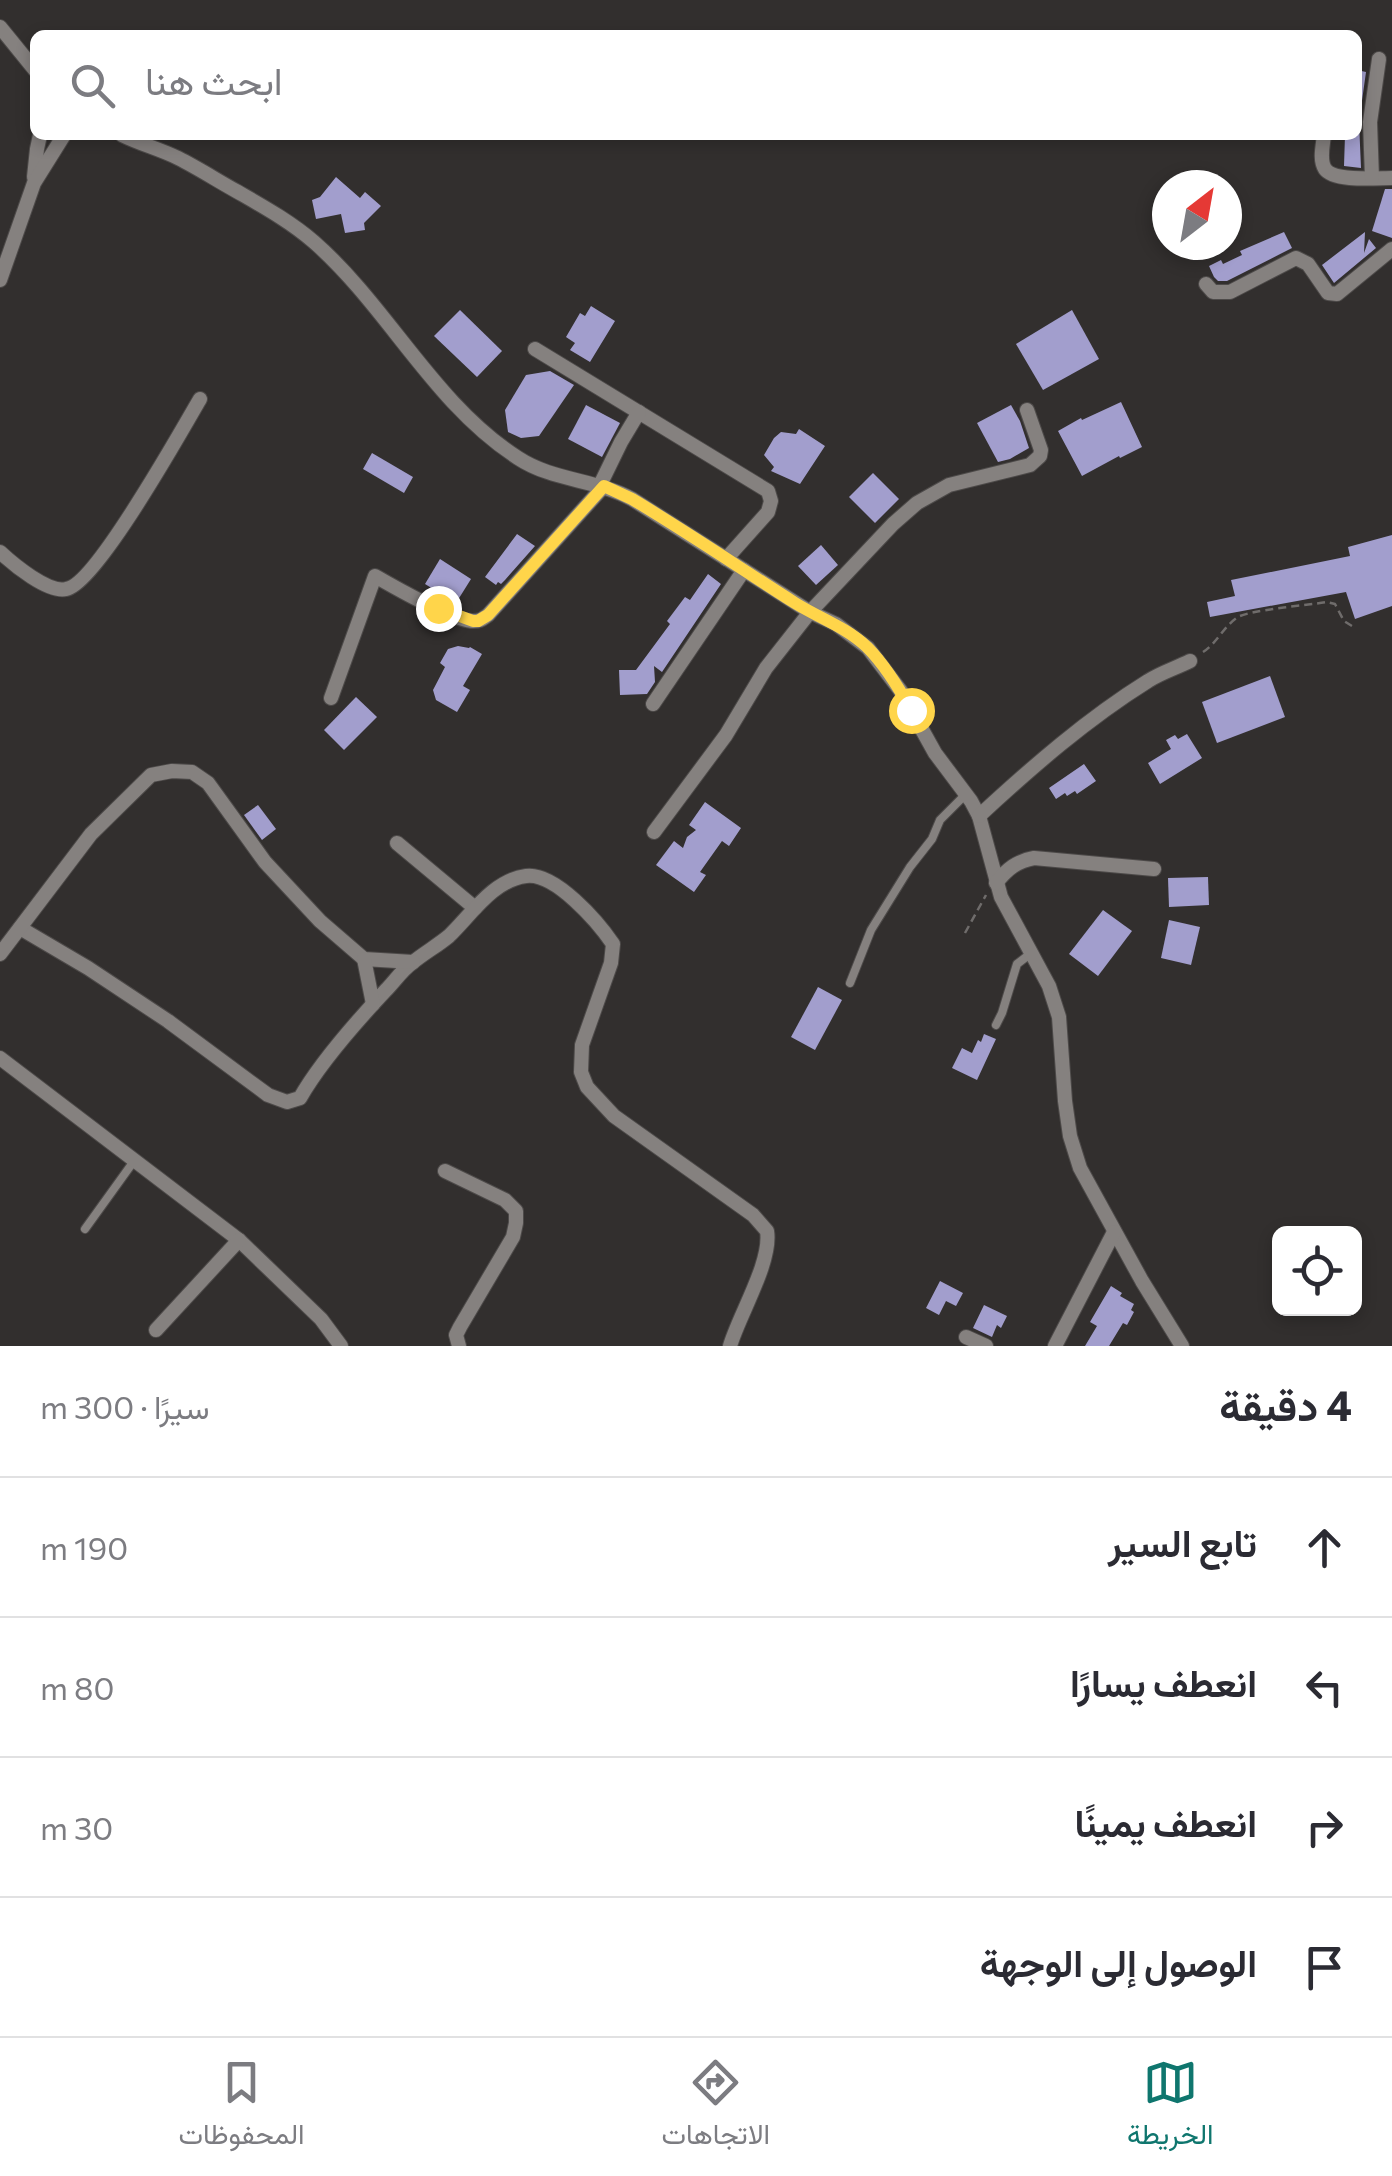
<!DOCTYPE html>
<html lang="ar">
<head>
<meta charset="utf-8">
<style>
  body { margin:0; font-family:Commissioner,Vazirmatn,sans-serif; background:#f7f7f7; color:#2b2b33; direction:rtl }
  .controls { position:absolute; right:30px; bottom:30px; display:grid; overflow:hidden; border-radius:15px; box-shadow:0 5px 15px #0003 }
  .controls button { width:90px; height:90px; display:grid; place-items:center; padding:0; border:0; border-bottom:2px solid #e1e1e2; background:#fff; color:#2b2b33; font:50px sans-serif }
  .compass { position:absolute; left:1152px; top:170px; width:90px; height:90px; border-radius:50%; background:#fff; box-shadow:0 5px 15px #0003; rotate:31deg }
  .stop { position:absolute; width:30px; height:30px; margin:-22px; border:8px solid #ffd54a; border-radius:50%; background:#fff }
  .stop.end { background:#ffd54a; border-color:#fff; box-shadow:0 2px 10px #0008 }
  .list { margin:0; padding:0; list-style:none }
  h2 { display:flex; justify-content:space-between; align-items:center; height:130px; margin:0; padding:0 40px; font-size:42px }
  h2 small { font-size:32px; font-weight:400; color:#7c7c81 }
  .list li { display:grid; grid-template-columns:65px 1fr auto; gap:30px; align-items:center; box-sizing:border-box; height:140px; padding:0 40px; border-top:2px solid #e1e1e2 }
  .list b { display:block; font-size:38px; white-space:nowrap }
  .list em { font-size:32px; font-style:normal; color:#7c7c81 }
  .icon { flex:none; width:55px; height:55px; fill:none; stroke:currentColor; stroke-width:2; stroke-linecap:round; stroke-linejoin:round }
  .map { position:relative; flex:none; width:1392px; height:1346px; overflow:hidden; direction:ltr }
  .search { position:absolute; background:#fff; box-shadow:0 5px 15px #0003; left:30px; right:30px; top:30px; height:110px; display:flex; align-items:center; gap:25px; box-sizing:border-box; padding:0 35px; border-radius:15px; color:#7c7c81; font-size:38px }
  .sheet { height:690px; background:#fff }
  nav { display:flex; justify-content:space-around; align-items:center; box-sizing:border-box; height:140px; border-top:2px solid #e1e1e2; background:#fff; font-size:28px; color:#7c7c81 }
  nav a { display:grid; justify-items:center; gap:5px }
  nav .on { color:#0f766e }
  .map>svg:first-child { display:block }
  .building { fill:#a29ecd }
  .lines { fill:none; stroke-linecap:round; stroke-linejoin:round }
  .lane-casing { stroke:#4d4a49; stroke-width:10 }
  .street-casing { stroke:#4d4a49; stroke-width:16 }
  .path { stroke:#6f6c6b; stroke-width:2.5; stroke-dasharray:8 5; stroke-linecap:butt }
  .lane { stroke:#85817f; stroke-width:8 }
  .street { stroke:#85817f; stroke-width:14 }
  .route { stroke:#ffd54a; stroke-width:12 }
</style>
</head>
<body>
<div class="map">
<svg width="1392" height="1346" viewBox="0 0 1392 1346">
  <rect width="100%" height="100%" fill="#322f2e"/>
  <g class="building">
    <path d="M1357,70l9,2 -7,50 2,46 -17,-2 1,-31h12z"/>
    <path d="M336,177l24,21 5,-6 16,14 -17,17 1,7 -20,3 -4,-19 -25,5 -4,-19 8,-3z"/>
    <path d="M1385,189h7v49l-20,-7z"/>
    <path d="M1284,232l8,16 -65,33h-9l-4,-4 -5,-11 12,-6 2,4 19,-9 -2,-4z"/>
    <path d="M1365,232l-1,21 5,-14 7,9 -42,35 -12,-18z"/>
    <path d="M591,306l24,15 -25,41 -20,-12 5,-7 -9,-6 14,-24 5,3z"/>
    <path d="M460,310l42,41 -25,26 -43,-41z"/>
    <path d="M1072,310l27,49 -56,31 -27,-46z"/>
    <path d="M550,371l24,14 -35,51 -18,2 -13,-6 -3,-22 21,-35z"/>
    <path d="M1121,402l21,45 -22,11 -1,-2 -37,20 -24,-45 23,-13 1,2z"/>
    <path d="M586,405l34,18 -18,34 -34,-18z"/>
    <path d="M1011,405l9,16 9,27 -19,11 -12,3 -21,-39z"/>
    <path d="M799,429l26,17 -25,38 -29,-13 3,-4 -10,-12 10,-17 7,-6 15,2z"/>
    <path d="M372,453l41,24 -9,16 -41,-24z"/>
    <path d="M873,473l26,26 -24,24 -26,-26z"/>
    <path d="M517,534l18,12 -30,34 -4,4 -3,-2 -2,3 -11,-8z"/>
    <path d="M1392,535v71l-37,13 -9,-27 -136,25 -3,-15 28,-6 -4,-16 119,-24 -2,-9z"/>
    <path d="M821,545l17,20 -22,20 -18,-19z"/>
    <path d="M440,559l31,20 -15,24 -31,-19z"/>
    <path d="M708,574l13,10 -59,88 -8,-6 1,16 -8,12 -27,1 -1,-25h17l34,-46 -3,-3 18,-24 5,3z"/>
    <path d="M458,646l11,2 1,-1 12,7 -19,32 7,4 -13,22 -21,-12 -3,-10 12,-23 -5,-4 8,-14z"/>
    <path d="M1270,676l15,41 -68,26 -15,-41z"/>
    <path d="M356,697l21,20 -33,33 -20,-20z"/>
    <path d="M1187,734l15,24 -42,26 -12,-21 23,-14 -5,-9 9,-5 3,4z"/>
    <path d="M1084,764l12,17 -19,13 -2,-3 -8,5 -2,-3 -9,6 -7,-11z"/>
    <path d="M705,802l36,26 -12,18 -7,-5 -22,31 6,3 -12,17 -38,-27 18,-24 9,7 4,-11 9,-7 -7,-5z"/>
    <path d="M258,805l18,24 -14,11 -18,-25z"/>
    <path d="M1208,877l1,28 -40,2 -1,-29z"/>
    <path d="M1103,910l29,21 -34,45 -29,-22z"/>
    <path d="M1169,920l31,7 -9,38 -30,-7z"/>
    <path d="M818,987l24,13 -27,50 -24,-13z"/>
    <path d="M984,1034l12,5 -19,41 -25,-12 10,-20 10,5 6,-13 3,2z"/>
    <path d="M940,1281l23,12 -7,13 -10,-5 -7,14 -13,-7z"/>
    <path d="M1111,1286l11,7 -2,3 14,8 -3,6 3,2 -7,13 -4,-2 -14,23h-24l12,-20 -7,-4z"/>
    <path d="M984,1305l23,11 -6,12 -4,-3 -5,12 -19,-9z"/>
  </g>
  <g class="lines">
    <defs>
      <g id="lane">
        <path d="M850,983l21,-53 39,-63 22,-28 8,-19 26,-26"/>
        <path d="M996,1025l6,-12 15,-49 13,-10"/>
        <path d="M85,1229l49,-68"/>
      </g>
      <g id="street">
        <path d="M0,27l35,43"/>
        <path d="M122,135c18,9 38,14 56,23 20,10 40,23 60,34 26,15 53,30 76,50 75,66 119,161 204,216 35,23 77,21 114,41l178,113 26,12 32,24 32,42 35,63 36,48 8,15 22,81 48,89 10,31 6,84 5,35 10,32 62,113 40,65"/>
        <path d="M1324,135c-1,10 -5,25 1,34 9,13 52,9 67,9"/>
        <path d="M34,177l3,-28 3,-14"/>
        <path d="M1372,178l-2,-56 9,-63"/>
        <path d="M0,280l34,-97 30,-48"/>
        <path d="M1206,284l7,8h17l66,-34 12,6 20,29 9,1 55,-45"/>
        <path d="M535,349l233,142 3,10 -3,11 -42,47"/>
        <path d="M600,485l21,-43 18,-30"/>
        <path d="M0,552c14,13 48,41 66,37 29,-4 116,-159 134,-190"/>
        <path d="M331,698l44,-122c19,11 79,45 98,45 8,0 9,-2 15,-6l116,-129"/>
        <path d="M653,704l91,-134"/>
        <path d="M979,816c53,-49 108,-97 169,-135 12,-8 28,-13 42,-20"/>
        <path d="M654,832l72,-97 40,-67 44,-56 83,-88 24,-21 32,-18 81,-20 10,-9 1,-6 -14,-40"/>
        <path d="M397,843l78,65"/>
        <path d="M996,883c11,-14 21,-22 38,-25l120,11"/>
        <path d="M20,928l68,40 80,53 100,74 19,7 13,-4c21,-37 56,-76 86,-108 8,-8 16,-20 26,-27 12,-10 25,-17 37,-27 22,-21 44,-56 77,-60 29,-4 72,46 87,68l-2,19 -29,82 -1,27 6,15 27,29 139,99 14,16c5,31 -28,84 -37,115"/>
        <path d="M0,954l91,-120 60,-59 21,-4 20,1 16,11 57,79 55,59 44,38 49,3"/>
        <path d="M364,959l9,45"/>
        <path d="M0,1058l239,182 82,79 20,27"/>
        <path d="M445,1171l60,29 11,11v12l-3,14 -53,90 -4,8 3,11"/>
        <path d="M156,1330l83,-90"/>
        <path d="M966,1337l20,9"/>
        <path d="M1055,1346l59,-114"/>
      </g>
    </defs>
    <use href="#lane" class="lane-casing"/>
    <use href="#street" class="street-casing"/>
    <g class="path">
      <path d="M1203,652c14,-9 21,-26 35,-35 12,-7 71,-12 89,-15l8,2 9,17 8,5"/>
      <path d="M965,933l21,-38"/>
    </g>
    <use href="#lane" class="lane"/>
    <use href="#street" class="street"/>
  </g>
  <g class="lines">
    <path class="route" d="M438,608l35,13h5l10,-6 116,-129 28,13c55,33 108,69 163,104 24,15 51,24 72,44 18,18 32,41 44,63"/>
  </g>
</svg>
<div class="controls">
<button><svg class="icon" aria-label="locate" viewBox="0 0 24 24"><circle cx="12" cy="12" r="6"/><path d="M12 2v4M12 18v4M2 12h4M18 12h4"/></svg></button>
</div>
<svg class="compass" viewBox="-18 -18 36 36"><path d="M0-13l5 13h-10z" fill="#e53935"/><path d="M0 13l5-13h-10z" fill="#7c7c81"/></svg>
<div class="stop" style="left:911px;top:710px"></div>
<div class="stop end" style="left:438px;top:608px"></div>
<div class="search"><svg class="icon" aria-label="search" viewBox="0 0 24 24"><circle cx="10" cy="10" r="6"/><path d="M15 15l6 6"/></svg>ابحث هنا</div>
</div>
<section class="sheet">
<h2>4 دقيقة<small>سيرًا · 300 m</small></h2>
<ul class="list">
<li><svg class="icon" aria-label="ahead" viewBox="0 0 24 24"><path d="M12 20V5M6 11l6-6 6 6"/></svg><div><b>تابع السير</b></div><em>190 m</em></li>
<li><svg class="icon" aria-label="left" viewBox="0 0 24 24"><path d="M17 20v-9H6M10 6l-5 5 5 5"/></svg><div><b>انعطف يسارًا</b></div><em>80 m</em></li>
<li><svg class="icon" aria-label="right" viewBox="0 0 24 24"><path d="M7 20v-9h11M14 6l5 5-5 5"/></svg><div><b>انعطف يمينًا</b></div><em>30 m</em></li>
<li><svg class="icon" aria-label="arrive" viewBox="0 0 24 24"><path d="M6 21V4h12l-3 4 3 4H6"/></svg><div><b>الوصول إلى الوجهة</b></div></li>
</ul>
</section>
<nav>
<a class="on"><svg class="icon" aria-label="map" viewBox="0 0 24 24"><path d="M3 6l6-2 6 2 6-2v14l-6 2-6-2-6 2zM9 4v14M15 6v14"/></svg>الخريطة</a>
<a><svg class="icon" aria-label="directions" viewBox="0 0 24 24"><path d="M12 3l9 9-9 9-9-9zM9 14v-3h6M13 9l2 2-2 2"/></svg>الاتجاهات</a>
<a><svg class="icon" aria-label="saved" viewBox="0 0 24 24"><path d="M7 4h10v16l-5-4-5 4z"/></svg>المحفوظات</a>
</nav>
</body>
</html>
